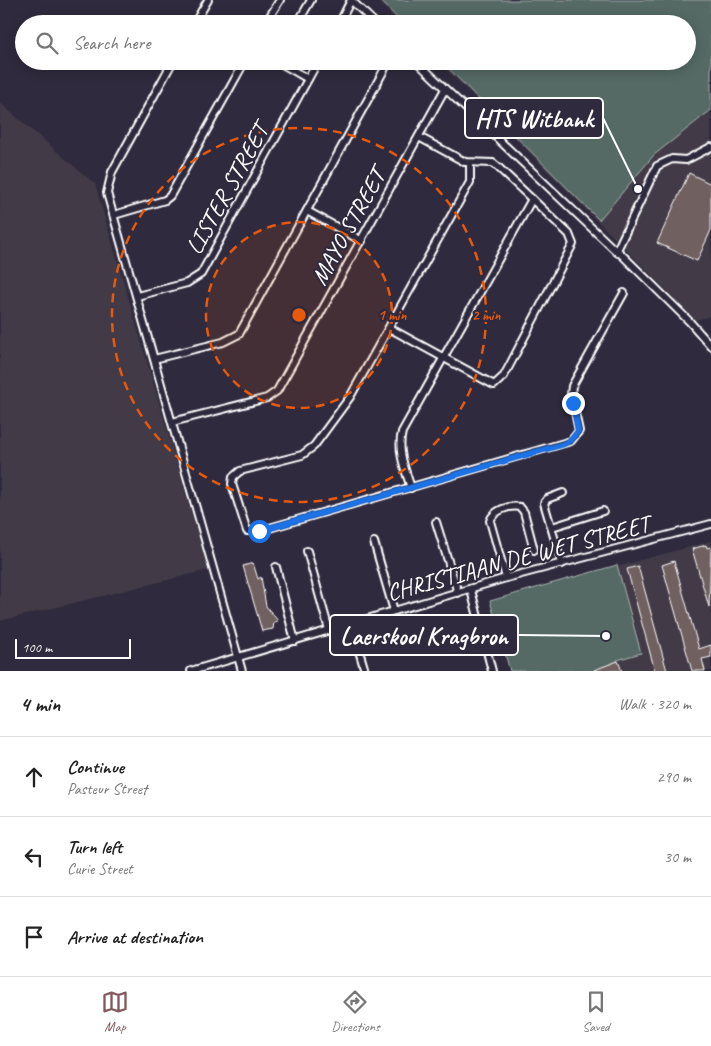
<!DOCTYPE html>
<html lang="en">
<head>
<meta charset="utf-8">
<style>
  body { margin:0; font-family:Caveat,sans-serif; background:#f2f2f2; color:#222 }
  .scale { position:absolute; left:15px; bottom:12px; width:116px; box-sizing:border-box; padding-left:5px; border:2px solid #fff; border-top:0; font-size:14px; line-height:18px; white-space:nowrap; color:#fff; -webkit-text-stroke:4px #2f2a3d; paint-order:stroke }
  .stop { position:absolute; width:15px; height:15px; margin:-11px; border:4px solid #1a73e8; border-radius:50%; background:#fff }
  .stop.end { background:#1a73e8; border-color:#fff; box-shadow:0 1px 5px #0008 }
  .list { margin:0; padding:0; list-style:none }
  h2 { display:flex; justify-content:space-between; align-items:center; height:65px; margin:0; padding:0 20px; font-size:21px }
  h2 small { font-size:16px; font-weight:400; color:#767676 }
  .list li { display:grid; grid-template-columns:32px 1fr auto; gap:15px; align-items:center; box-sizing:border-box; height:80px; padding:0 20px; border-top:1px solid #e0e0e0 }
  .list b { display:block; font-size:19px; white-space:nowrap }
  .list p { margin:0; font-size:16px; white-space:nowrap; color:#767676 }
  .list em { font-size:16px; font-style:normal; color:#767676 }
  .icon { flex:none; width:28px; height:28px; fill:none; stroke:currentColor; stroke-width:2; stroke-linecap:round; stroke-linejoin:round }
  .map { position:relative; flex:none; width:711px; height:671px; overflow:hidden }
  .search { position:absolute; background:#fff; box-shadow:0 2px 12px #0003; left:15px; right:15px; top:15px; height:55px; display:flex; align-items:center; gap:12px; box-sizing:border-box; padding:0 18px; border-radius:28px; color:#767676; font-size:19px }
  .sheet { height:305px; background:#fff }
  nav { display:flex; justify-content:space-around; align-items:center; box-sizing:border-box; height:70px; border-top:1px solid #e0e0e0; background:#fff; font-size:14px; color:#767676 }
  nav a { display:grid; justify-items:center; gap:2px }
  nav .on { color:#85585c }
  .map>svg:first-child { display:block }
  .built { fill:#423a47 }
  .green { fill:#546a65; stroke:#aab4b2 }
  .building { fill:#70615e; stroke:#fff }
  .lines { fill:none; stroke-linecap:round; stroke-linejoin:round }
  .street-casing { stroke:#fff; stroke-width:10 }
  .street { stroke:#2f2a3d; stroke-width:6 }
  .route { stroke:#1a73e8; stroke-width:6 }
  .ring { fill:none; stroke:#e8590c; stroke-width:2.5; stroke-dasharray:9 6 }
  .labels { text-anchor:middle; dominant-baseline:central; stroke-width:4.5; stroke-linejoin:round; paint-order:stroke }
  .street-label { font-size:24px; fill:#fff; stroke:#2f2a3d }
  .centre { fill:#e8590c; stroke:#2f2a3d; stroke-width:2.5 }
  .ring-label { font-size:15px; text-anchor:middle; font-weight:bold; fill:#e8590c; stroke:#2f2a3d; stroke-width:4.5; stroke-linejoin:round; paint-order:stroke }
  .leader { fill:none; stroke:#fff; stroke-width:2 }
  .callout-dot { fill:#fff; stroke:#2f2a3d; stroke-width:2 }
  .callout { fill:#2f2a3d; stroke:#fff; stroke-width:2 }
  .callout-label { font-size:25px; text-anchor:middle; font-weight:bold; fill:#fff }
</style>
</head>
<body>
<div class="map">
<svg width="711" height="671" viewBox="0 0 711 671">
  <rect width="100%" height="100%" fill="#2f2a3d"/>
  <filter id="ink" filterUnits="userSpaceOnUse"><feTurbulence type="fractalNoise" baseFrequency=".02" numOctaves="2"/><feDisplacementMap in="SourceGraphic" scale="10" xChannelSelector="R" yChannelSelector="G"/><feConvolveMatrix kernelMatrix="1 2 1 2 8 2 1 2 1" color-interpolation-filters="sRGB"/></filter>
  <g filter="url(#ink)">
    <g class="built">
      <path d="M377,0h334v316l-15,4 -258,-259h249v-37h-287z"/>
      <path d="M0,103l95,81 113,386 -208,51z"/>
      <path d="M711,541v130h-201l-19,-70z"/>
    </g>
    <g class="green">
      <path d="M380,0h331v110l-57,45 -55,65 -158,-159h246v-37h-284z"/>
      <path d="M617,565l24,88 -24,7 3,11h-110l-20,-70z"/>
    </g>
    <g class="building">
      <path d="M689,173l22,11v46l-14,31 -40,-18z"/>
      <path d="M706,545l1,3 4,-1 -2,60 -17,-58z"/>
      <path d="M674,561l25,88 12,-4v12l-9,2 3,12h-13l-30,-106z"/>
      <path d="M253,563l5,16 3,-2 5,29 12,15 -4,1 -1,7 -11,2 -19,-65z"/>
      <path d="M638,566l29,105h-12l-28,-102z"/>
      <path d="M618,661l4,10h-28v-1z"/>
    </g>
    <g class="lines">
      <defs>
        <g id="street">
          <path d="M351,0l25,24"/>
          <path d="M194,24l14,-24"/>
          <path d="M265,24l15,-24"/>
          <path d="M297,24l14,-24"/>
          <path d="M339,24l12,-24"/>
          <path d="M173,61l-61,111 -5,21 135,478"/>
          <path d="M277,61l31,18"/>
          <path d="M416,61l202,192"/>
          <path d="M711,147l-25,13 -14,-1 -15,7 -40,84 72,71 22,25"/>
          <path d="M470,163v19l-120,215 -36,49 -12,9 -62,16 -7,6 -1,7 15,47h12l312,-90 8,-10 -8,-37 1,-8 52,-93"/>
          <path d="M307,211l55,30"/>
          <path d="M114,215l51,-15 5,-4 75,-135"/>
          <path d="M137,296l50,-13 14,-9 117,-213"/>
          <path d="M389,328l105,57 10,-9 69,-132 -4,-10 -70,-66 -6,-5 -28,-1 -46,-25"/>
          <path d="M154,359l69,-17 16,-8 150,-273"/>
          <path d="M172,422l95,-24 10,-7 168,-302"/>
          <path d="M411,488c-6,-19 -14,-37 -9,-56l130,-233"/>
          <path d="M436,522l22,71"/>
          <path d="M552,527l51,-16"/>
          <path d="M374,542l20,69"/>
          <path d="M307,551l22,79"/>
          <path d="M562,564l-18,-61 3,-4 16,-6"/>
          <path d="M276,567l19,74"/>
          <path d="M506,578l-16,-57c4,-11 19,-16 30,-14l4,5 10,38"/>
          <path d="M471,590l21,81"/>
          <path d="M351,624l14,47"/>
          <path d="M191,671l315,-93 205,-54"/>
        </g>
      </defs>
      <use href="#street" class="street-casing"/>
      <use href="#street" class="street"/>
    </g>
  </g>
  <g class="lines" filter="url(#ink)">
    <path class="route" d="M259,531l305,-87 7,-4 7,-9 -5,-28"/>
  </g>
  <circle cx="299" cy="315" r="93" fill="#e8590c" fill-opacity=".12"/>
  <g class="ring">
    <circle cx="299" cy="315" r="93"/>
    <circle cx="299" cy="315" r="187"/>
  </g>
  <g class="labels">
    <g class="street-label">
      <text transform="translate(227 189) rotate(-61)">LISTER STREET</text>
      <text transform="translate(348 227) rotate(-61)">MAYO STREET</text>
      <text transform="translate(518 558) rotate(-15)">CHRISTIAAN DE WET STREET</text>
    </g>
  </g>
  <circle cx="299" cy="315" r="8" class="centre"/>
  <g class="ring-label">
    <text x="392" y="320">1 min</text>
    <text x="486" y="320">2 min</text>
  </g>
  <path class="leader" d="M638 189L603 118M606 636L518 635"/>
  <g class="callout-dot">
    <circle cx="638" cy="189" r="5"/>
    <circle cx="606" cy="636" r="5"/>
  </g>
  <g class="callout">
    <rect x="465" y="98" width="138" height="40" rx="5"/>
    <rect x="330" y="615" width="188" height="40" rx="5"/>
  </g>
  <g class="callout-label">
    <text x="534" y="127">HTS Witbank</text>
    <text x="424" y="644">Laerskool Kragbron</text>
  </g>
</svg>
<div class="scale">100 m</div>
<div class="stop" style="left:259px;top:531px"></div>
<div class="stop end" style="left:573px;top:403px"></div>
<div class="search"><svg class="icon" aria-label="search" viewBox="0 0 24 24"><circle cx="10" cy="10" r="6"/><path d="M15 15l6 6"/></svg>Search here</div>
</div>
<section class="sheet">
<h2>4 min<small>Walk · 320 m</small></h2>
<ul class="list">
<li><svg class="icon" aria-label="ahead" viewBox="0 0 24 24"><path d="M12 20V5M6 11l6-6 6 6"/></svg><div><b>Continue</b><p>Pasteur Street</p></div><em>290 m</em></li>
<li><svg class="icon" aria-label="left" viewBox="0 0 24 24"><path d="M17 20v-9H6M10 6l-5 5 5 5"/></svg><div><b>Turn left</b><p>Curie Street</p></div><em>30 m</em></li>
<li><svg class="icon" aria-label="arrive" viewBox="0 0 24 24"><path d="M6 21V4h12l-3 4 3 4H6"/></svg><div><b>Arrive at destination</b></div></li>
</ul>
</section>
<nav>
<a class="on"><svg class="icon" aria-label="map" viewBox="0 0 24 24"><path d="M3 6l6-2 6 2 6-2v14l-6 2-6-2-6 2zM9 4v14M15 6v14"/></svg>Map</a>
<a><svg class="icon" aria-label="directions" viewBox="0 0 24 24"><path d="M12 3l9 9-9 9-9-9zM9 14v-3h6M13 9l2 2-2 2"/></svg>Directions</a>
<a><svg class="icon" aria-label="saved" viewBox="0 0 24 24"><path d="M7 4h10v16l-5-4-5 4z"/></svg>Saved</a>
</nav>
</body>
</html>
